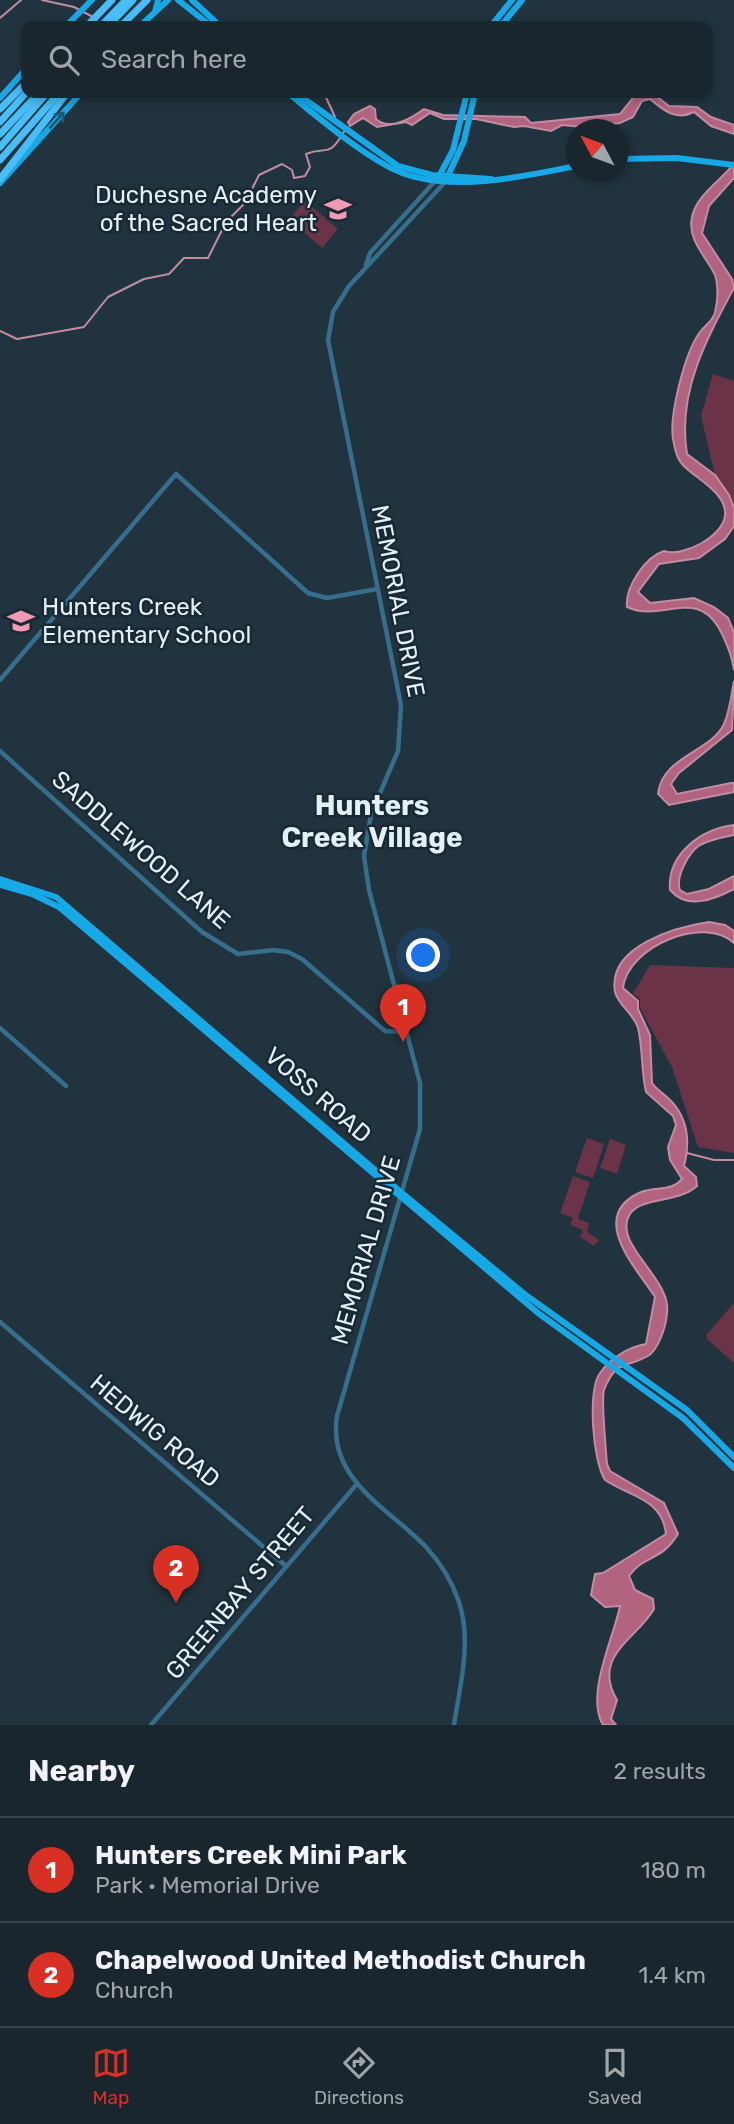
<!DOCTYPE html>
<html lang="en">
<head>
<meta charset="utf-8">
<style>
  body { margin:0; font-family:Rubik,sans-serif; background:#222e36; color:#f1f3f6 }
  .compass { position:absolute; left:566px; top:119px; width:63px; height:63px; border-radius:50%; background:#19262e; box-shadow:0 4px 10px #0003; rotate:311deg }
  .you { position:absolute; left:424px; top:956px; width:24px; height:24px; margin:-18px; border:5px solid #fff; border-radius:50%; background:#1a73e8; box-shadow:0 0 0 10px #1a73e833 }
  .badge { display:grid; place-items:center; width:46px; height:46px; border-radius:50%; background:#d93025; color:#fff; font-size:23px; font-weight:700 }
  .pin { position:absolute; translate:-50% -58px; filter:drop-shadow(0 2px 4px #0008) }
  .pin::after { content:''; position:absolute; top:37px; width:24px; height:21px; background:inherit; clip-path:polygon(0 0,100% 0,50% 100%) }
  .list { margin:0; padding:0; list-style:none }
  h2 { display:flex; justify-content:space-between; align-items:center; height:91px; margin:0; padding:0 28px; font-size:30px }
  h2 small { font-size:23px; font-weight:400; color:#9fa5aa }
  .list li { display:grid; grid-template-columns:46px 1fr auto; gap:21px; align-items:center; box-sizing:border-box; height:105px; padding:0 28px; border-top:2px solid #37434a }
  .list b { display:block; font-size:26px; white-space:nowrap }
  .list p { margin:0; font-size:23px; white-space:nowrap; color:#9fa5aa }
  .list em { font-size:23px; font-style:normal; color:#9fa5aa }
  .icon { flex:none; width:38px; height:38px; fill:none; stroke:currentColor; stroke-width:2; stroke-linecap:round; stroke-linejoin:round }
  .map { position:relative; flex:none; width:734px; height:1725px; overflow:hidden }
  .search { position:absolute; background:#19262e; box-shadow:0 4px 10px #0003; left:21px; right:21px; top:21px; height:77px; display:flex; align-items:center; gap:18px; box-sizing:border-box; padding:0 24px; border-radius:14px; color:#9fa5aa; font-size:26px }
  .sheet { height:301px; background:#19262e }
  nav { display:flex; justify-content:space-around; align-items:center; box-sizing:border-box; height:98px; border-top:2px solid #37434a; background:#19262e; font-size:19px; color:#9fa5aa }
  nav a { display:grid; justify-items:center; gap:4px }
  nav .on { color:#d93025 }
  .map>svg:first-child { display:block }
  .green { fill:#6a3347 }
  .water { fill:#b2637f; stroke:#c18da3; stroke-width:2 }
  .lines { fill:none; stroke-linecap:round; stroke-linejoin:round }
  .stream { stroke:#c18da3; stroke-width:2 }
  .minor { stroke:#376e8b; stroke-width:4.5 }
  .major { stroke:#17a8e6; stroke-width:6 }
  .highway { stroke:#48bdf8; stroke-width:7 }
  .oneway { stroke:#185c7b }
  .labels { text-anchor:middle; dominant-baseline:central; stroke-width:5; stroke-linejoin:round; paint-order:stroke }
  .poi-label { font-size:24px; fill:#e4eff6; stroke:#182933; text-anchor:end }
  .street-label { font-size:24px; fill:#e4eff6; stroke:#182933 }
  .quarter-label { font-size:28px; font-weight:bold; fill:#e4eff6; stroke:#182933 }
</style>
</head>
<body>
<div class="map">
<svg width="734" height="1725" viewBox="0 0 734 1725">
  <rect width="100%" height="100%" fill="#21333e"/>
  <g class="green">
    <path d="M305,201l33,28 -16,19 -33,-29z"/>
    <path d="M713,374l21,7v127l-19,-33 -14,-59z"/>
    <path d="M650,965l84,3v185l-36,-6 -26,-80 -32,-59v-9l-7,-5z"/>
    <path d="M587,1138l17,6 -11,34 -18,-6z"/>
    <path d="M610,1139l16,6 -9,29 -17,-6z"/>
    <path d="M573,1176l17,6 -12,37 11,4 -2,9 12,8 -5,6 -14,-9 3,-7 -13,-5 3,-7 -13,-5z"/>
    <path d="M734,1303v60l-27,-24 -1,-4z"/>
  </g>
  <g class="water">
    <path d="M652,93l17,13 28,1 14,10 23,8v9l-23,-8 -17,-14c-18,9 -30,-1 -44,-13l-8,2 -9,16 -13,6 -37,4 -21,-2 -11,6 -27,-5 -10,1 -38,-8h-32l-14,-6 -18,12 -6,-3 -29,5 -14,-9 -13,8 -2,-4 6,-8 16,-8 5,3 1,10c13,13 37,-2 48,-10l19,6 82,2 6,6 89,-9 16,-20z"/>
    <path d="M734,164v14l-25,28 -7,27 30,46 2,9c-28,52 -57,105 -47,166l28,21 14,20 5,13v18l-9,13 -26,19 -40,6 -21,28 12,11 44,-5 20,9 14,11 6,14v38c-2,-13 -6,-24 -12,-36 -24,-50 -59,-10 -95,-27 -2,-20 18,-50 37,-56 18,7 60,-15 61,-36 2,-23 -31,-37 -43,-51 -4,-5 -7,-14 -8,-20 -7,-24 11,-92 26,-112 7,-9 15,-12 16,-25 2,-9 2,-23 -1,-32 -9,-19 -28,-35 -23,-58 4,-21 29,-37 42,-53z"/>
    <path d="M734,681l-2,49 -53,43 -8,11 6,10 54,-11h3v9l-65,13 -11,-11c4,-38 53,-42 66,-70 6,-14 7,-28 10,-43z"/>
    <path d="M734,825v10c-11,2 -24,5 -34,10 -11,7 -25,32 -20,45l7,4 22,-5 25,-13v13c-21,11 -47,21 -64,1 -3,-36 31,-61 64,-65z"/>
    <path d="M709,922l16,3 9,6v12c-30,-28 -106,3 -111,45l15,13v8l12,26 2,48c6,8 14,12 20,19 17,19 18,41 12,64l12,11 1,9c-18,17 -56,11 -67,28 -19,30 42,64 37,99 -1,13 -8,36 -19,43 -21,12 -32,3 -44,34 -3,10 2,60 3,74l3,7 54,32 14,31c-17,28 -33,20 -49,42l6,14 18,9 1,10c-17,30 -63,47 -37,91l-6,19 5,6h-13c-18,-30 11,-88 17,-119l-15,1 -14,-12 4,-21 8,-1 63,-39c-4,-36 -36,-37 -61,-54 -12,-18 -18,-90 -5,-107 10,-15 29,-26 46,-29l9,-47c-18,-28 -69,-81 -14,-105 15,-6 30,0 41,-13l-12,-19 -2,-13 8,-22 -3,-9 -27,-24c-5,-21 -3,-44 -8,-64 -4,-14 -20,-23 -23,-36 -8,-46 61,-65 94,-70z"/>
  </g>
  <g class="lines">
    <g class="stream">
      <path d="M42,0l32,7 19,10"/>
      <path d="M0,18l21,-18"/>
      <path d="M324,93l11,24"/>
      <path d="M0,331l17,8 67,-12 24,-30 36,-18 25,-5 15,-16h24l18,-36 19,-19 14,-28 23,-11 10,6 2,8 11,-2 5,-9 -4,-13c21,-9 22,6 39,-24"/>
      <path d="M687,1153l27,7h20"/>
    </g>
    <g class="minor">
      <path d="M446,181l-97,105 -16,26 -5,28 73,365 -3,46 -27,63 -7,42 5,34 51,193v46l-83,287c-10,64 52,92 89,131 15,16 26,35 33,55 13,40 1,83 -5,123"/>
      <path d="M366,265l4,-12 66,-73"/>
      <path d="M0,680l176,-206 132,119 19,5 50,-9"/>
      <path d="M0,751l202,181 36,22 35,-4 15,2 14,7 83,72 21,1"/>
      <path d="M0,1028l66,58"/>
      <path d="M0,1322l286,244"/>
      <path d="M151,1725l205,-240"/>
    </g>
    <g class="major">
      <path d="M178,0l33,26"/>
      <path d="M192,0l28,26"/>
      <path d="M155,12l3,-12"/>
      <path d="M66,26l26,-26"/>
      <path d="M140,26l28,-26"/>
      <path d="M491,26l21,-26"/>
      <path d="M501,26l21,-26"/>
      <path d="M288,93c31,25 65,54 99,73 53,30 133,11 189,0"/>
      <path d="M296,93l102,73 34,9 59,4"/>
      <path d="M0,98l26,-29"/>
      <path d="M618,159l59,-1 57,7"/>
      <path d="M438,178l15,-28 14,-57"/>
      <path d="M447,178l17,-37 11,-48"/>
      <path d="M0,183l81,-90"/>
      <path d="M0,879l56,18 346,296 125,103 160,114 47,47"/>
      <path d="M0,885l32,9 27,13 479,406 145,105 51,50"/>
    </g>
    <g class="highway">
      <path d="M87,26l25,-26"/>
      <path d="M101,26l25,-26"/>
      <path d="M108,26l25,-26"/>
      <path d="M121,26l26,-26"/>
      <path d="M0,109l26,-26"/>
      <path d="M0,122l26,-29"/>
      <path d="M0,134l39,-41"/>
      <path d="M0,147l47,-54"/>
      <path d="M0,160l59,-67"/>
      <path d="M0,179l67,-86"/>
    </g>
  </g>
  <defs><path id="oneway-shaft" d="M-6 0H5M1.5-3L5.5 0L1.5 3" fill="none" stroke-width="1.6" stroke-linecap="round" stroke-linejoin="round" transform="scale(1.75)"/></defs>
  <use class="oneway" href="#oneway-shaft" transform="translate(57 120) rotate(-48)"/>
  <defs>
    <symbol id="school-bare" viewBox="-9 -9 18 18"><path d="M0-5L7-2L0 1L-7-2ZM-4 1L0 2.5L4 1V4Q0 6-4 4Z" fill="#f09ab6" stroke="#182933" stroke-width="2.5" paint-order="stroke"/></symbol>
  </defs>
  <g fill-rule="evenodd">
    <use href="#school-bare" x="319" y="190" width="38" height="38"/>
    <use href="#school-bare" x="2" y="602" width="38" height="38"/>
  </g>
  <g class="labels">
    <g class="poi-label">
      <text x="317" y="195">Duchesne Academy<tspan x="317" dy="28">of the Sacred Heart</tspan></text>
      <text x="42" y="607" text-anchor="start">Hunters Creek<tspan x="42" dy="28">Elementary School</tspan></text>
    </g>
    <g class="street-label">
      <text transform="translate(398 601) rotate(79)">MEMORIAL DRIVE</text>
      <text transform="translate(141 850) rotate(41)">SADDLEWOOD LANE</text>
      <text transform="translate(318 1095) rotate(41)">VOSS ROAD</text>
      <text transform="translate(366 1250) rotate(-74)">MEMORIAL DRIVE</text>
      <text transform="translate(155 1431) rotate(40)">HEDWIG ROAD</text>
      <text transform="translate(240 1593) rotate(-50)">GREENBAY STREET</text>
    </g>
    <g class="quarter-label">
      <text x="372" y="805">Hunters<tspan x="372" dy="32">Creek Village</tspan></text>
    </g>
  </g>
</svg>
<svg class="compass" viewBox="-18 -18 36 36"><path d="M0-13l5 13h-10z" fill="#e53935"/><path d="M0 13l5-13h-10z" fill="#9fa5aa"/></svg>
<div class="you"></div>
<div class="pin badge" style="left:403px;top:1042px">1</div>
<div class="pin badge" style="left:176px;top:1603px">2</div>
<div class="search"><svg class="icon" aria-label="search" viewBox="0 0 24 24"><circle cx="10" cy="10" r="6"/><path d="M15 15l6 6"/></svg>Search here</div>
</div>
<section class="sheet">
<h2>Nearby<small>2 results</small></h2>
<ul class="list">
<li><span class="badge">1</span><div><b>Hunters Creek Mini Park</b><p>Park · Memorial Drive</p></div><em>180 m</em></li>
<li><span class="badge">2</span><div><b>Chapelwood United Methodist Church</b><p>Church</p></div><em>1.4 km</em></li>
</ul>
</section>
<nav>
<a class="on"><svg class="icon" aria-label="map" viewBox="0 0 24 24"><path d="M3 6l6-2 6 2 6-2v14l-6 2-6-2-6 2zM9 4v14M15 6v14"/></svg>Map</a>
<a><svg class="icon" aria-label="directions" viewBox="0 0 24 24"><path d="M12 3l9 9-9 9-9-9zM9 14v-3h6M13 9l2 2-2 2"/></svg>Directions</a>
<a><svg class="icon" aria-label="saved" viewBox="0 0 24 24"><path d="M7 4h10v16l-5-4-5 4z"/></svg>Saved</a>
</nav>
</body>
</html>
